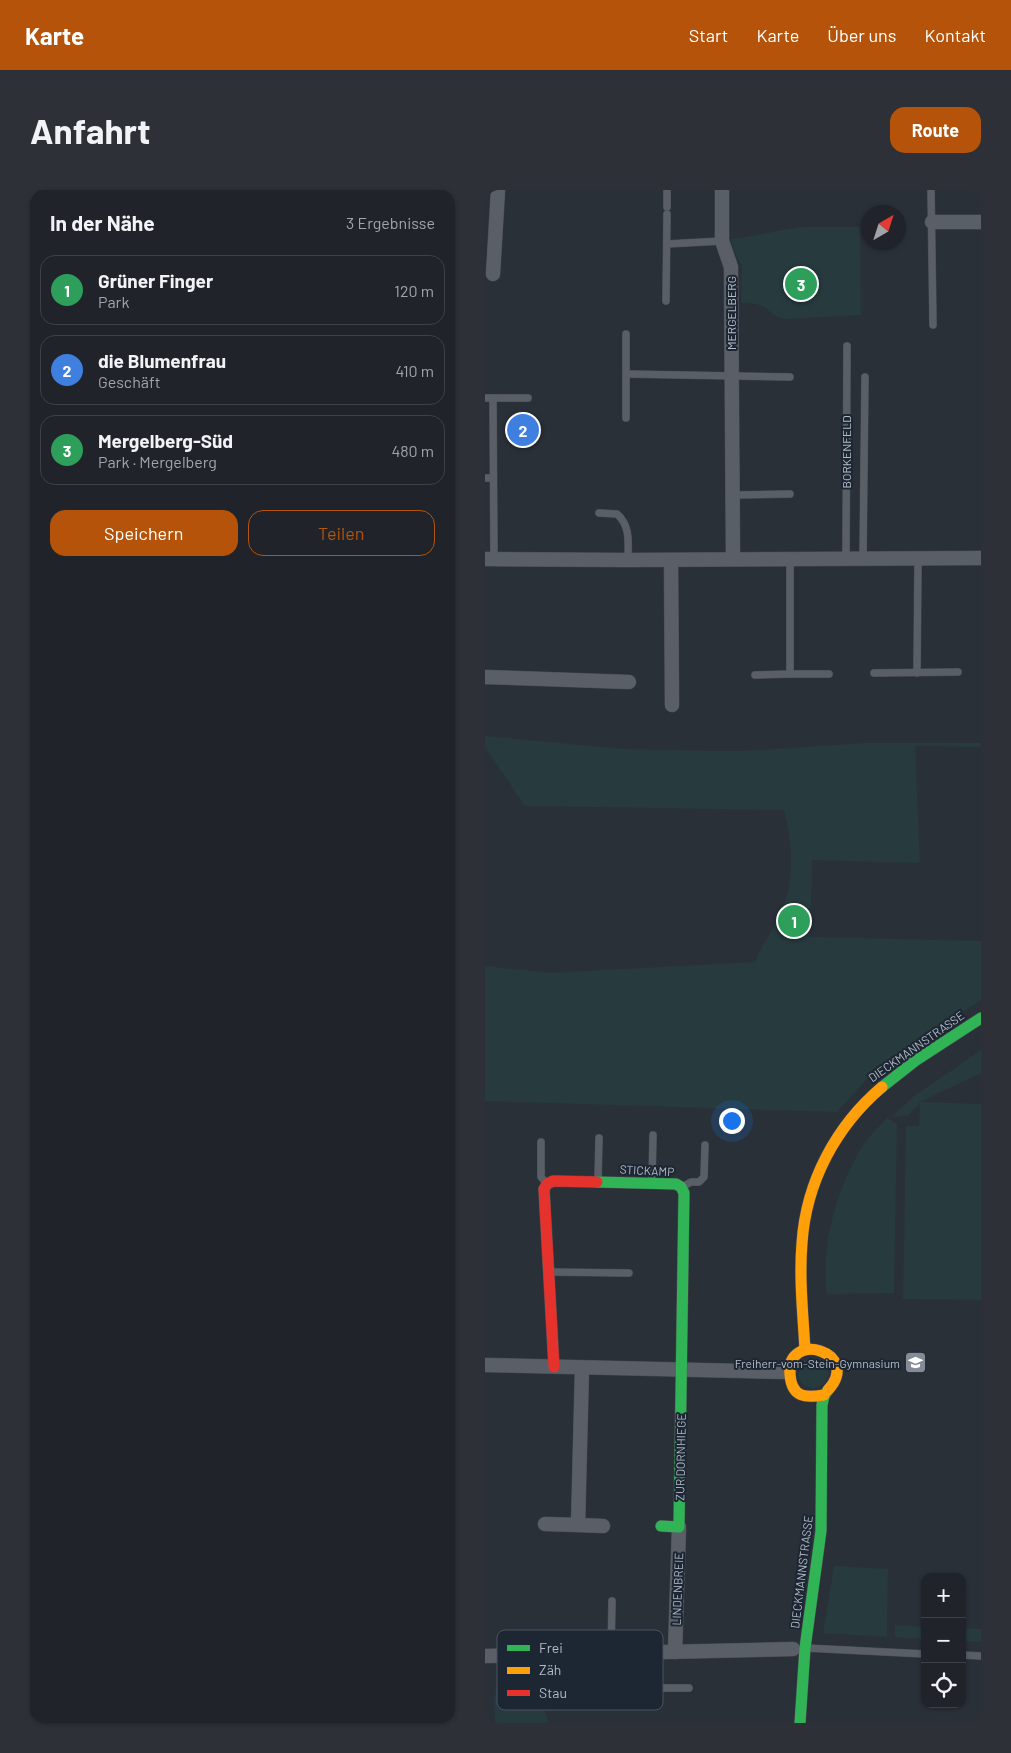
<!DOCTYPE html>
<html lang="de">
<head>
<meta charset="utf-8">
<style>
  body { margin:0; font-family:Barlow,sans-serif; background:#2d3036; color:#f1f3f6 }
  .controls { position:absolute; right:15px; bottom:15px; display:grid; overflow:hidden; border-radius:10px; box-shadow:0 1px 4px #0004 }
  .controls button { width:45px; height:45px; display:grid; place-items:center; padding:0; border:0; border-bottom:1px solid #3d4147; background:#20242a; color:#f1f3f6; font:25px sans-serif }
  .compass { position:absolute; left:376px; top:15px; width:45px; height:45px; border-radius:50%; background:#20242a; box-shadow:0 1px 4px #0004; rotate:39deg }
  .you { position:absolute; left:246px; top:930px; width:18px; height:18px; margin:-12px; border:4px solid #fff; border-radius:50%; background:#1a73e8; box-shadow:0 0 0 8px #1a73e833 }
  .badge { display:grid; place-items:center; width:32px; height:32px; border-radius:50%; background:#b45309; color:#fff; font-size:16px; font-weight:700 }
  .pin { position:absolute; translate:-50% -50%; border:2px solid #fff; box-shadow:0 1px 5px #0006 }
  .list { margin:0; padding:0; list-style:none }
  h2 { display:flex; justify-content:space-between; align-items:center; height:65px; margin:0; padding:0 20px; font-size:21px }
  h2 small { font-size:16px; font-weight:400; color:#a2a4a8 }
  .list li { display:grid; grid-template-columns:32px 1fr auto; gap:15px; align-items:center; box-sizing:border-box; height:70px; margin:0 10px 10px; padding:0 10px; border:1px solid #3d4147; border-radius:15px }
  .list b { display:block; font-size:19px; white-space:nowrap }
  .list p { margin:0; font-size:16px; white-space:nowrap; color:#a2a4a8 }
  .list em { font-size:16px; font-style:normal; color:#a2a4a8 }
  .actions { display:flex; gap:10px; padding:15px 20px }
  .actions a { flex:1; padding:11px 0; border:1px solid #b45309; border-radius:15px; text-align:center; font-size:18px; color:#b45309 }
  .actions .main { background:#b45309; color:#fff }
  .icon { flex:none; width:28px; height:28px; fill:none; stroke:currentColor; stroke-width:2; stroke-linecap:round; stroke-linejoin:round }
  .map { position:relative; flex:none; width:496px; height:1533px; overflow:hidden; border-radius:15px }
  header { display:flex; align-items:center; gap:30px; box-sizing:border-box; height:70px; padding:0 25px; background:#b45309; color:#fff }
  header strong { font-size:24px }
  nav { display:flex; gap:28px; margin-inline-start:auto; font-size:18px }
  .intro { display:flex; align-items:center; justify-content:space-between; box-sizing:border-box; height:120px; padding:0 30px }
  h1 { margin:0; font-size:35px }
  .button { padding:12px 22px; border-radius:15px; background:#b45309; color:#fff; font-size:18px; font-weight:700 }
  main { display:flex; gap:30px; padding:0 30px }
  aside { flex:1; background:#20242a; border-radius:15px; box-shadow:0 1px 4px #0004 }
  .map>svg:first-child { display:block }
  .green { fill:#273a3e }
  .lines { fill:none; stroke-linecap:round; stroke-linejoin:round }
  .lane-casing { stroke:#484c53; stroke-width:8 }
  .street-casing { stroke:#484c53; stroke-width:15 }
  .fast-casing { stroke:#484c53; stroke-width:12 }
  .slow-casing { stroke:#484c53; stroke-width:12 }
  .jam-casing { stroke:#484c53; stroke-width:12 }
  .lane { stroke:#5a5e66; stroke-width:7 }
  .street { stroke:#5a5e66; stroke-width:14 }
  .fast { stroke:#30b455; stroke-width:11 }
  .slow { stroke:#ff9f0a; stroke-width:11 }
  .jam { stroke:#e5322d; stroke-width:11 }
  .labels { text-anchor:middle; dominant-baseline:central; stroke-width:4; stroke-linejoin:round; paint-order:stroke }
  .street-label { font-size:12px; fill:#b4bcc9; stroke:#1d2633 }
  .poi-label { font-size:12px; fill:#b4bcc9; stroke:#1d2633; text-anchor:end }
  .key { fill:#1d2633; stroke:#4a5360; stroke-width:1 }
  .key-label { font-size:14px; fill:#b4bcc9 }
</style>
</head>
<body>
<header>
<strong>Karte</strong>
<nav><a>Start</a><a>Karte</a><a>Über uns</a><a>Kontakt</a></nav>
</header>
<div class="intro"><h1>Anfahrt</h1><a class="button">Route</a></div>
<main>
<aside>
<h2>In der Nähe<small>3 Ergebnisse</small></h2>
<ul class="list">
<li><span class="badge" style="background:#2e9e5b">1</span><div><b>Grüner Finger</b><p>Park</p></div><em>120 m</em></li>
<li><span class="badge" style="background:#3f7fe0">2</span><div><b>die Blumenfrau</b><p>Geschäft</p></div><em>410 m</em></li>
<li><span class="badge" style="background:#2e9e5b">3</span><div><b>Mergelberg-Süd</b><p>Park · Mergelberg</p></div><em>480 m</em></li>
</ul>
<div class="actions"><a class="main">Speichern</a><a>Teilen</a></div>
</aside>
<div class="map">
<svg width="496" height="1533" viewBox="0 0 496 1533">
  <rect width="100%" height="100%" fill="#2a3038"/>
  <g class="green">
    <path d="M319,37h56l1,88 -77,4c-12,-3 -13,-8 -22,-13 -7,-3 -14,-3 -21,-3l1,-38 -5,-7 -7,-19c25,-2 49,-10 74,-12z"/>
    <path d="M0,546l138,13 84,2h39l119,-8h116v4l-66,-1 5,117 -108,-3 -2,77 171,4v59l-90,59 -26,22 -28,31 -352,-11v-135l65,7 205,-11c7,-17 18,-32 26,-49 14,-33 12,-68 3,-103l-259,-4 -40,-59z"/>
    <path d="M496,860v23l-61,29 61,2v196l-78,-1 3,-173h13l1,-23 -12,12 -16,2 21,-20z"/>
    <path d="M402,928l10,6 -3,169 -67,1c-6,-51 9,-103 35,-147 6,-10 17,-20 25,-29z"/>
    <path d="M330,1167l10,5 4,12 -5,10 -11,5 -11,-5 -4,-7c3,-14 2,-17 17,-20z"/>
    <path d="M349,1376l54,3 -1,68 -64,-4z"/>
    <path d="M410,1435l30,2v12l-30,-2z"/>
    <path d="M477,1438l19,1v13l-19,-1z"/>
    <path d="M37,1491l8,1 -2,4 1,6 12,8 8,23h-54l-1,-23 3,-13 4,-3z"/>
  </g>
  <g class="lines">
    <defs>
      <g id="lane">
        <path d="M182,0v17"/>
        <path d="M446,0l2,135"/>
        <path d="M182,54l55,-3"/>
        <path d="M181,111l1,-87"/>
        <path d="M141,144v84"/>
        <path d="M142,184l163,3"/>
        <path d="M0,208h43"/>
        <path d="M8,208l1,161"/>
        <path d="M0,288h8"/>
        <path d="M247,305l58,-1"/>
        <path d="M114,323l18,1c14,12 11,30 11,46"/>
        <path d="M361,369l1,-213"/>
        <path d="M378,369l2,-182"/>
        <path d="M389,483l84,-1"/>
        <path d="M432,483l1,-114"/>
        <path d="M305,484h39"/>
        <path d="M270,485l35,-1v-115"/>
        <path d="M56,952v35l6,7"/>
        <path d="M113,990l1,-42"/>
        <path d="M167,992l1,-47"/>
        <path d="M197,997l9,-5h8l5,-5 1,-32"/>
        <path d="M64,1082l80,1"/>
        <path d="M321,1458l119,6"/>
        <path d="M126,1464l1,-53"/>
        <path d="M151,1464l1,34h52"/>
        <path d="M477,1465l19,1"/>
        <path d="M96,1500l56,-2"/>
      </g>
      <g id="street">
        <path d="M237,0v51l9,26 2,292"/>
        <path d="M447,32h49"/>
        <path d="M8,84l5,-84"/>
        <path d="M0,369l143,1 353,-2"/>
        <path d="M186,370l1,145"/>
        <path d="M0,487l144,5"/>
        <path d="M0,1175l304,7"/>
        <path d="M60,1334l33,1 4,-157"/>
        <path d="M93,1335l25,1"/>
        <path d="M190,1462l4,-125"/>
        <path d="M0,1466l308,-7"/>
      </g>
      <g id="fast">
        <path d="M397,897l33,-26 66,-43"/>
        <path d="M112,992l79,2 5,3 3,6 -5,334 -18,-1"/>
        <path d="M315,1533l5,-75 16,-117 1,-126 2,-9 4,-6"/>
      </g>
      <g id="slow">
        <path d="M320,1160c-2,-36 -6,-72 -3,-107 4,-61 34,-117 80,-156"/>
        <path d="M339,1205c-18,3 -32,3 -34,-20 -5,-46 73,-23 38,15"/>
      </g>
      <path id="jam" d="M69,1177l-10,-178 3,-5 6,-3 44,1"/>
    </defs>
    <use href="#lane" class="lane-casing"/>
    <use href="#street" class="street-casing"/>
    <use href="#fast" class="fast-casing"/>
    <use href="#slow" class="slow-casing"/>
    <use href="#jam" class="jam-casing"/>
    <use href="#lane" class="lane"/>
    <use href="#street" class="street"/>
    <use href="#fast" class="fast"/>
    <use href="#slow" class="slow"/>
    <use href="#jam" class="jam"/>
  </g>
  <defs>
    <symbol id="school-square" viewBox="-11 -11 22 22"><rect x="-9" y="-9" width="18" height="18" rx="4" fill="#848b96" stroke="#1d2633"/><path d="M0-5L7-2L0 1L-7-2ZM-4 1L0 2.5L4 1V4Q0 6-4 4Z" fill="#fff"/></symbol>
  </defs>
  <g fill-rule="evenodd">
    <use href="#school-square" x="418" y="1160" width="25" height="25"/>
  </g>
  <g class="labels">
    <g class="street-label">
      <text transform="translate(246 123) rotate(-90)">MERGELBERG</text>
      <text transform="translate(361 262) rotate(-90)">BORKENFELD</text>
      <text transform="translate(431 856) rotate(-35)">DIECKMANNSTRASSE</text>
      <text transform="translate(162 980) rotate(3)">STICKAMP</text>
      <text transform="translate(195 1267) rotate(-89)">ZUR DORNHIEGE</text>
      <text transform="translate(316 1382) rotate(-83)">DIECKMANNSTRASSE</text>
      <text transform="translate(192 1399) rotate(-88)">LINDENBREIE</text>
    </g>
    <g class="poi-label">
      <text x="415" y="1173">Freiherr-vom-Stein-Gymnasium</text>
    </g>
  </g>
  <rect x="12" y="1440" width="166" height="80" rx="8" class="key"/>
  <rect x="22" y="1455" width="23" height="6" fill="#30b455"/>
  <rect x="22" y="1477" width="23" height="7" fill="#ff9f0a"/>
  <rect x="22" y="1500" width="23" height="6" fill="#e5322d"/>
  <g class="key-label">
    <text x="54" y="1463">Frei</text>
    <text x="54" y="1485">Zäh</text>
    <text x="54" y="1508">Stau</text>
  </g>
</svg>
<div class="controls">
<button>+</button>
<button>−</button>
<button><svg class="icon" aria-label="locate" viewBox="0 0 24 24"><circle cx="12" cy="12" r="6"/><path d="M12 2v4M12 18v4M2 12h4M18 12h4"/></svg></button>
</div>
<svg class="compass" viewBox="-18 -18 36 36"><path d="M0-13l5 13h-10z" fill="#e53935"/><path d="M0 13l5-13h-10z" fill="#a2a4a8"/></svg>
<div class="you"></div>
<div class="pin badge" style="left:309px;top:731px;background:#2e9e5b">1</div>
<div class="pin badge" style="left:38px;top:240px;background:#3f7fe0">2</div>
<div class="pin badge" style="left:316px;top:94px;background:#2e9e5b">3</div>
</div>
</main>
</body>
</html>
